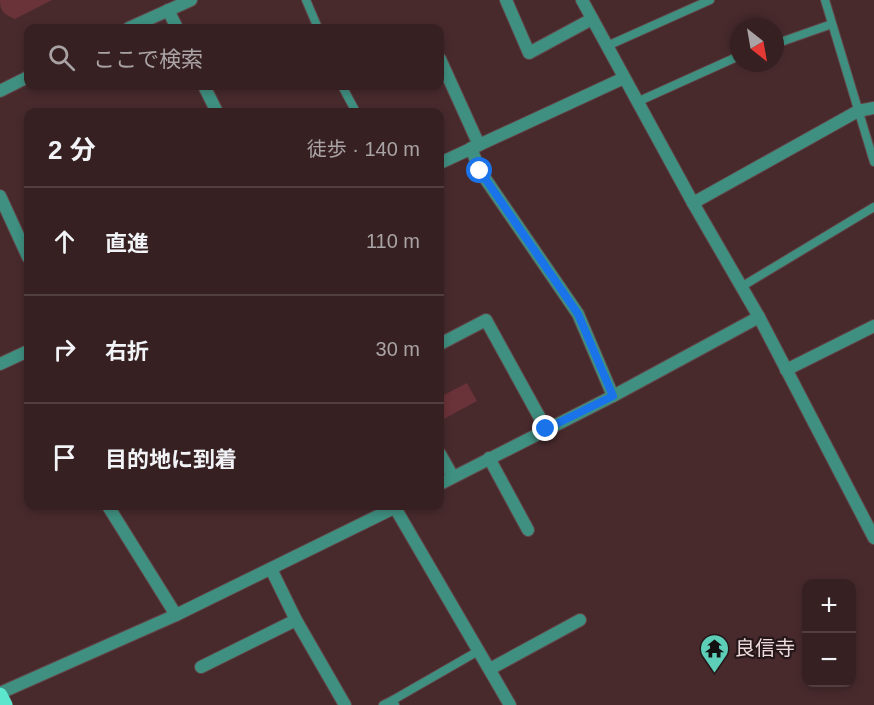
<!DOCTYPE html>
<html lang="ja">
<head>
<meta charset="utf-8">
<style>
  body { margin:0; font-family:Helvetica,"Noto Sans JP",sans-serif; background:#412d2f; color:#f1f3f6 }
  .controls { position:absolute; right:18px; bottom:18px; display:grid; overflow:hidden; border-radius:12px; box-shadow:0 3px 9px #0003 }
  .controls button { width:54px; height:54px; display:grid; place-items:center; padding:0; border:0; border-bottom:2px solid #503e40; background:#362022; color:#f1f3f6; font:30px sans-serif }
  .compass { position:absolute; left:730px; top:18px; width:54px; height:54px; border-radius:50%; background:#362022; box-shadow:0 3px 9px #0003; rotate:149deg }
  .stop { position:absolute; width:18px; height:18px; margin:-14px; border:4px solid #1a73e8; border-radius:50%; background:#fff }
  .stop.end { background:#1a73e8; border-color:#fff; box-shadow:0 2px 6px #0008 }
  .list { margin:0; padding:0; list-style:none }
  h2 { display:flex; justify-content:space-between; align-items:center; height:78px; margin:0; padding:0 24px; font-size:26px }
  h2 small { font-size:20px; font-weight:400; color:#aaa3a5 }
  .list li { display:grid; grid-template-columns:39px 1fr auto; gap:18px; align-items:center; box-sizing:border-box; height:108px; padding:0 24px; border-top:2px solid #503e40 }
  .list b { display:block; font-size:22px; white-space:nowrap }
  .list em { font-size:20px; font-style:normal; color:#aaa3a5 }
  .icon { flex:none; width:33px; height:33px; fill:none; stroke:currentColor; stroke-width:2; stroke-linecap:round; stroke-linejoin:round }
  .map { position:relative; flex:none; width:874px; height:705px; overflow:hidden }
  .search { position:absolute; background:#362022; box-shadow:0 3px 9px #0003; left:24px; top:24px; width:420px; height:66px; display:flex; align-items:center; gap:15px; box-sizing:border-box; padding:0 21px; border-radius:12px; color:#aaa3a5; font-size:22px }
  .panel { position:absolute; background:#362022; box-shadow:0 3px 9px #0003; left:24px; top:108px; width:420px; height:402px; border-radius:12px }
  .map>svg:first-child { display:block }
  .green { fill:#6a3239 }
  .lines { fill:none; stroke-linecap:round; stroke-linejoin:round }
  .lane-casing { stroke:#634649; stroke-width:10 }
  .street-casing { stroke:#634649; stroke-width:14 }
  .primary-casing { stroke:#634649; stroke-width:16 }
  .lane { stroke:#3f9081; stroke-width:8 }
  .street { stroke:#3f9081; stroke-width:12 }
  .primary { stroke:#5be6cd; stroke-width:15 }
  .route { stroke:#1a73e8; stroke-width:8 }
  .labels { text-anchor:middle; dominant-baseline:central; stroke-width:4.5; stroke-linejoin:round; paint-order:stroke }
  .poi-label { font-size:20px; fill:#eedadb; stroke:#251719; text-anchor:start }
</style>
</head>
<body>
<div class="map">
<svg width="874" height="705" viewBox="0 0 874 705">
  <rect width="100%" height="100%" fill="#482a2d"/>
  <g class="green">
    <path d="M0,0h52l-37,19c-10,-4 -15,-7 -15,-19z"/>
    <path d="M467,383l10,18 -37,20v-24z"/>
  </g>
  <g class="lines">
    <defs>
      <g id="lane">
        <path d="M306,0l12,28"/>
        <path d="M825,0l49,162"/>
        <path d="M775,44l57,-20"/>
        <path d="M607,46l103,-46"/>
        <path d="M342,86l14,26"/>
        <path d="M637,102l102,-46"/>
        <path d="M741,287l133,-80"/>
        <path d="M393,700l87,-50"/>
        <path d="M383,705l10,-5 2,5"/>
      </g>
      <g id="street">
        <path d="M506,0l23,53 63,-34"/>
        <path d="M582,0l111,203 66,114 115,221"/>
        <path d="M168,10l9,18"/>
        <path d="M129,28l62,-28"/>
        <path d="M440,59l39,86"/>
        <path d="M204,86l13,26"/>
        <path d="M0,91l28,-14"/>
        <path d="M471,148l9,23 98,143 35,82"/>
        <path d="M440,163l184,-85"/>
        <path d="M0,196l28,61"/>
        <path d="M693,203l165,-92 16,-3"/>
        <path d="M440,344l46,-24 60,109"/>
        <path d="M0,364l28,-13"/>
        <path d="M786,370l88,-44"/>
        <path d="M440,454l13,23"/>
        <path d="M489,458l39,72"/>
        <path d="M440,484l173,-88 146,-79"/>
        <path d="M108,506l68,109"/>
        <path d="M394,506l116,199"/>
        <path d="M271,569l25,51 49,85"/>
        <path d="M201,667l95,-47"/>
        <path d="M490,669l90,-49"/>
        <path d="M0,693l176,-78 222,-109"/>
      </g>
      <path id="primary" d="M0,695l5,10"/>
    </defs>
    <use href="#lane" class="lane-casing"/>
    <use href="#street" class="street-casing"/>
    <use href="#primary" class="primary-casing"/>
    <use href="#lane" class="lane"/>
    <use href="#street" class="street"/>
    <use href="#primary" class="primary"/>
  </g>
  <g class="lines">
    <path class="route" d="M480,171l98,143 35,82 -67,33"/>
  </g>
  <defs>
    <symbol id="temple-pin" viewBox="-11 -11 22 30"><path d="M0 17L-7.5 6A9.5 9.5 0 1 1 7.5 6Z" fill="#5dceb8" stroke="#251719"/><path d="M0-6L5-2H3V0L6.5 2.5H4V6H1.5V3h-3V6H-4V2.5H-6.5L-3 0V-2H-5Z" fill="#111"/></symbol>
  </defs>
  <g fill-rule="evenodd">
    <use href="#temple-pin" x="698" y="632" width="33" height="45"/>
  </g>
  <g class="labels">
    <g class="poi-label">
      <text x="735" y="648">良信寺</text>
    </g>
  </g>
</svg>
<div class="controls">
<button>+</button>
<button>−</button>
</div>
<svg class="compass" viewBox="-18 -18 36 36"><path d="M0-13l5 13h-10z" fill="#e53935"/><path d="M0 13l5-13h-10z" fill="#aaa3a5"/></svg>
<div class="stop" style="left:480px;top:171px"></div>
<div class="stop end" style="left:546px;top:429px"></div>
<div class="search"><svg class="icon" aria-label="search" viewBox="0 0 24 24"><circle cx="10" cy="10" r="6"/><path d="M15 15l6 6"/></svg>ここで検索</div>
<section class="panel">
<h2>2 分<small>徒歩 · 140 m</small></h2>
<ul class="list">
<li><svg class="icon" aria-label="ahead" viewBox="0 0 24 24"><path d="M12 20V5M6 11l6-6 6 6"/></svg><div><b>直進</b></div><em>110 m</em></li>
<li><svg class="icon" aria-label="right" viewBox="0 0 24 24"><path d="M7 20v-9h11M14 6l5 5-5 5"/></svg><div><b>右折</b></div><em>30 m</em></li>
<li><svg class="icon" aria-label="arrive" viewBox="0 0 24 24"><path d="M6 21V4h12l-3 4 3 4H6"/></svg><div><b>目的地に到着</b></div></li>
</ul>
</section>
</div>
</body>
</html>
